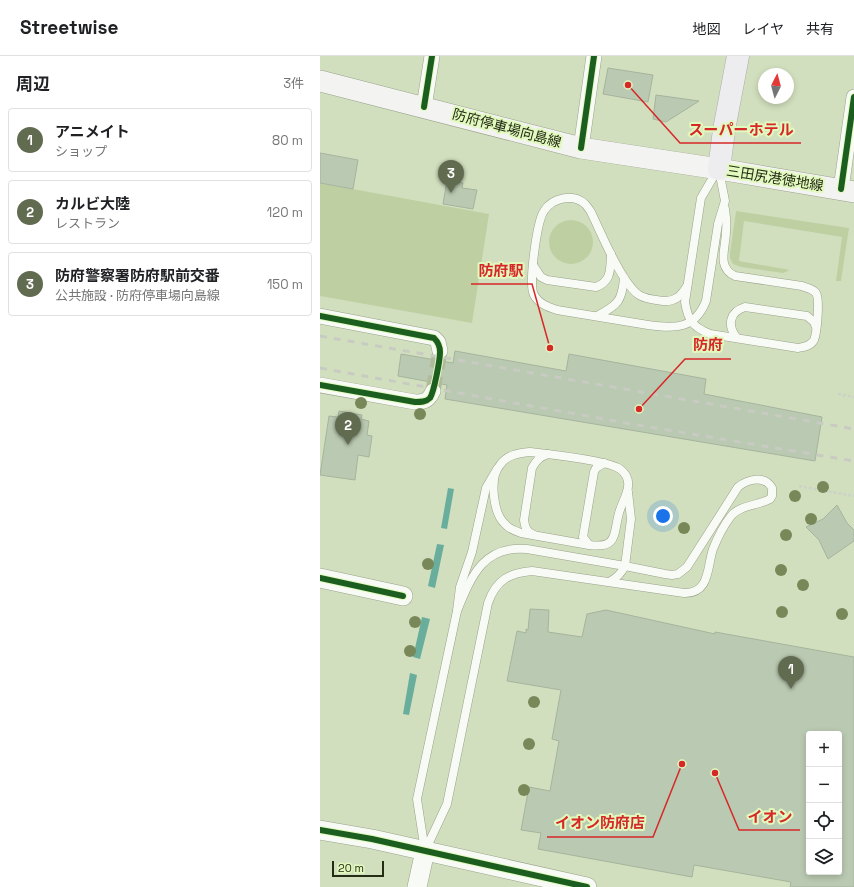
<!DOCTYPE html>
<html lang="ja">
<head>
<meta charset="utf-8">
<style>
  body { margin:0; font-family:"Space Grotesk","Noto Sans JP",sans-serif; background:#f6f6f6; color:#202124 }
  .controls { position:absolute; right:12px; bottom:12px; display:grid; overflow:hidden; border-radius:4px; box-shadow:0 2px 6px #0003 }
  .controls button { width:36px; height:36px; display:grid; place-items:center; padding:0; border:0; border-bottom:1px solid #e0e0e0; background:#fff; color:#202124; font:20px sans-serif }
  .compass { position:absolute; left:438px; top:12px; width:36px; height:36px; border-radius:50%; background:#fff; box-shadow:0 2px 6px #0003; rotate:6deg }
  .scale { position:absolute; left:12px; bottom:10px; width:52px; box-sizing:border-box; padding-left:4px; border:2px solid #242c15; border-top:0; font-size:11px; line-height:14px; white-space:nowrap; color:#242c15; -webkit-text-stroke:3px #e2f9be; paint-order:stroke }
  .you { position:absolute; left:343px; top:460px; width:14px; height:14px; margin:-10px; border:3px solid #fff; border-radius:50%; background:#1a73e8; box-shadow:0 0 0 6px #1a73e833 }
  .badge { display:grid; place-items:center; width:26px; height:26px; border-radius:50%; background:#616b50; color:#fff; font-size:13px; font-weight:700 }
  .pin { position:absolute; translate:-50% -33px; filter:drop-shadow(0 1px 2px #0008) }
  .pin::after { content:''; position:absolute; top:21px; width:14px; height:12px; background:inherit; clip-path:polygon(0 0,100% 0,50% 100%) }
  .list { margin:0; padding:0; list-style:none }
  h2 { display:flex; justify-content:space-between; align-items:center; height:52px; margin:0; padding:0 16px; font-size:17px }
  h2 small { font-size:13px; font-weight:400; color:#757577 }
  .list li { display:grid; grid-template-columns:26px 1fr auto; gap:12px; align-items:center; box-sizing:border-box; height:64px; margin:0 8px 8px; padding:0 8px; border:1px solid #e0e0e0; border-radius:4px }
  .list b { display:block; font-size:15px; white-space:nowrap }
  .list p { margin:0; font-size:13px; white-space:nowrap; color:#757577 }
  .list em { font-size:13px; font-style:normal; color:#757577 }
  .icon { flex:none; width:22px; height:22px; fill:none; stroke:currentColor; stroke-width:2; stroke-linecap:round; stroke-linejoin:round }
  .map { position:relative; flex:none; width:534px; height:831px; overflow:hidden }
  header { display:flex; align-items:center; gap:24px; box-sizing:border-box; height:56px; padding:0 20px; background:#fff; border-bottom:1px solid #e0e0e0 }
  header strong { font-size:19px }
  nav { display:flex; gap:22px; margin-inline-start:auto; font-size:14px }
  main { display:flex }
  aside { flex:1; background:#fff }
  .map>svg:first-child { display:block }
  .green { fill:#bed0a2 }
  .water { fill:#69ae9d }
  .building { fill:#bac9b1; stroke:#a6b49d; fill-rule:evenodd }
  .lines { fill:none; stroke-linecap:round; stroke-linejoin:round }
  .minor-tunnel { stroke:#afbb9c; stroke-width:15; stroke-dasharray:15 8; stroke-linecap:butt }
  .service-casing { stroke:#99a28a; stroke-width:9 }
  .minor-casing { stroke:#99a28a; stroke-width:16 }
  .tertiary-casing { stroke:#99a28a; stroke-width:20 }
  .secondary-casing { stroke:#99a28a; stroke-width:22 }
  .primary-casing { stroke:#adaea9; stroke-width:23 }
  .path { stroke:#cdd1c7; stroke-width:2.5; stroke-dasharray:3 2; stroke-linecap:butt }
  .service { stroke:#f8faf5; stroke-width:8 }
  .minor { stroke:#f8faf5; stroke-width:15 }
  .tertiary { stroke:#f8faf5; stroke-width:19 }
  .secondary { stroke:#f3f3f2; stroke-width:21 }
  .primary { stroke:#edecee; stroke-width:22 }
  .rail { stroke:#c8cbc1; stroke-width:3; stroke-dasharray:7 7; stroke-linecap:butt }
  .cycleway-casing { stroke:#e2f9be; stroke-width:8 }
  .cycleway { stroke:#1b5e20; stroke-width:6 }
  .tree { fill:#798858 }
  .labels { text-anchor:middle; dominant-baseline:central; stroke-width:4; stroke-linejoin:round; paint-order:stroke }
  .street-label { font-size:14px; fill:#242c15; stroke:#e2f9be }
  .leader { fill:none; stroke:#d62828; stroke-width:1.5 }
  .callout-dot { fill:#d62828; stroke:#e2f9be; stroke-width:1.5 }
  .callout-label { font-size:15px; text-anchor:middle; font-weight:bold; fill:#d62828; stroke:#e2f9be; stroke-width:4; stroke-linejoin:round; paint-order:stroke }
</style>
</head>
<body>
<header>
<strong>Streetwise</strong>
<nav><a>地図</a><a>レイヤ</a><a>共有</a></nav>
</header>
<main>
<aside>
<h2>周辺<small>3件</small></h2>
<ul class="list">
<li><span class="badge">1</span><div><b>アニメイト</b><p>ショップ</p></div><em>80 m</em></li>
<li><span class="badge">2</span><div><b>カルビ大陸</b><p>レストラン</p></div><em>120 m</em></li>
<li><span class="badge">3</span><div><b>防府警察署防府駅前交番</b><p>公共施設 · 防府停車場向島線</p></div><em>150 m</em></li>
</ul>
</aside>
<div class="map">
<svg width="534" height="831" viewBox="0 0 534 831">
  <rect width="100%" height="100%" fill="#d2dfbe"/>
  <g class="green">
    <path d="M0,127l169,31 -17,109 -152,-27z"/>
    <path d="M416,155l113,17 -8,53h-5l6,-44 -98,-16 -5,40 51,9 -7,3 -42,-6 -8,-3 -3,-6v-5z"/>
    <circle cx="251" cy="186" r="22"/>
  </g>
  <g class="water">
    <path d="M128,432l6,1 -7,40 -6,-1z"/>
    <path d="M117,488l7,1 -9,43 -7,-2z"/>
    <path d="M102,561l8,2 -10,40 -7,-2z"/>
    <path d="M90,617l7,2 -8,40 -6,-1z"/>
  </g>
  <g class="building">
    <path d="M288,12l45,7 -5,27 -45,-8z"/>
    <path d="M336,39l43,6 -33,21 -13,-3z"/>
    <path d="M0,97l38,7 -5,29 -33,-6z"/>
    <path d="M127,124l16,3 -1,5 15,2 -4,19 -30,-5z"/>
    <path d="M135,295l111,20 3,-17 137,25 -2,15 118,23 -7,44 -370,-62 2,-14 -49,-9 3,-22 52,9z"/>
    <path d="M19,355l23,4 -1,4 8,2 -2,14 5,1 -3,21 -11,-2 -3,25 -35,-5 9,-59 9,1z"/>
    <path d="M517,449l10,18 7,7v11l-26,18 -9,-19 -13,-13 17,-8z"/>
    <path d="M210,553l19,1 -1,22 34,5 5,-23 19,-4 109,24v-2l139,25v230h-64l1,-5 -97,-17 -2,12 -154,-28 3,-16 -20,-3 8,-43 21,4 9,-50 -7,-2 9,-49 -54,-9 10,-50 9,2v-4l2,1zM489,678h30v138h-30z"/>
  </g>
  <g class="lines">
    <path class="minor-tunnel" d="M113,335l7,-40"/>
    <defs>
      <g id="service">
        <path d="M398,113l-17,29 -16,104c3,19 8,25 25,32l88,14c6,-1 13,-2 16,-8 3,-7 6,-41 2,-47 -3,-4 -9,-5 -14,-7l-67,-10c-19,-9 -9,-28 -9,-45 1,-7 0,-15 -1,-22"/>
        <path d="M213,209l8,12 6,3 49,7c16,-6 14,-18 15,-33"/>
        <path d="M367,230c-6,10 -12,16 -24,15 -8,-1 -18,-2 -24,-6 -17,-11 -39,-64 -48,-83 -2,-3 -4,-6 -6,-8 -12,-11 -33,-6 -41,7 -7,10 -16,74 -10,84 5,9 14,12 23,15l91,15c27,4 47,4 58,-24l12,-77 7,-23 -6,-31"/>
        <path d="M277,260c21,-11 25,-15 27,-38"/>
        <path d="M417,282c-10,-12 -8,-26 8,-31l62,9 7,6 2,5"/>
        <path d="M210,396c17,2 78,8 90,17 17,13 3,29 -1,44 -6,20 0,36 -30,32l-68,-12c-6,-2 -12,-4 -16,-9 -12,-11 -16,-46 -5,-59 7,-10 18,-12 30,-13z"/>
        <path d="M214,479c-7,-3 -9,-7 -10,-15l8,-52c4,-7 7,-11 16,-14"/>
        <path d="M269,489l-6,-8 11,-65 2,-4 8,-5"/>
        <path d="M289,526c8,-4 12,-8 16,-16l6,-47 -3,-27"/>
        <path d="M105,795l22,-47 41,-201c8,-23 21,-30 44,-32l152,22c26,1 23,-26 29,-44 4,-10 11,-24 18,-33 9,-11 26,-10 39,-17l2,-3v-8c-7,-13 -24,-9 -34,-1l-51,80 -9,7 -6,1 -7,-1 -40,-8 -98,-17c-44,-4 -56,28 -70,62"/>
        <path d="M105,795l-8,-52 40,-188 3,-24 12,-35 14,-64 11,-19"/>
      </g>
      <g id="minor">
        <path d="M104,51l8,-51"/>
        <path d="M261,92l13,-92"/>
        <path d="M521,133l13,-92"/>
        <path d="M0,260l114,22 4,4 2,9"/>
        <path d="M0,329l95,17c10,0 14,-2 18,-11"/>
      </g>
      <g id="tertiary">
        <path d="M0,522l83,18"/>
        <path d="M0,774l52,9 215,48"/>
        <path d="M97,831l8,-36"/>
      </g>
      <path id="secondary" d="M0,25l261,67 138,21 135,23"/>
      <path id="primary" d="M399,113l5,-39 14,-74"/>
    </defs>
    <use href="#service" class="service-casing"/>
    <use href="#minor" class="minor-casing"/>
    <use href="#tertiary" class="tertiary-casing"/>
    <use href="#secondary" class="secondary-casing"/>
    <use href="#primary" class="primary-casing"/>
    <g class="path">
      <path d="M518,338l16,3"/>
      <path d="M479,430l55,10"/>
    </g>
    <use href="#service" class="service"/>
    <use href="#minor" class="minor"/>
    <use href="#tertiary" class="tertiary"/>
    <use href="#secondary" class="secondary"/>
    <use href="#primary" class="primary"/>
    <g class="rail">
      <path d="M0,280l534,93"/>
      <path d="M0,312l317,57 217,36"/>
    </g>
    <defs>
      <g id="cycleway">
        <path d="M104,51l8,-51"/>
        <path d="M261,92l13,-92"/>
        <path d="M521,133l13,-92"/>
        <path d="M0,260l114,22c4,4 6,8 6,14 0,8 -6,40 -10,46 -4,4 -9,4 -15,4l-95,-17"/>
        <path d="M0,522l83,18"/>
        <path d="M0,774l52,9 215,48"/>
      </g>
    </defs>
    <use href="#cycleway" class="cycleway-casing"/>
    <use href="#cycleway" class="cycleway"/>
  </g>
  <g class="tree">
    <circle cx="41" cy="347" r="6"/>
    <circle cx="100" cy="358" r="6"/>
    <circle cx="503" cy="431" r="6"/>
    <circle cx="475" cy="440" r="6"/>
    <circle cx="491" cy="463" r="6"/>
    <circle cx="364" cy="472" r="6"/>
    <circle cx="466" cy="479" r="6"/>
    <circle cx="108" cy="508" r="6"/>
    <circle cx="461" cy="514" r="6"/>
    <circle cx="483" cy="529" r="6"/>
    <circle cx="462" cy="556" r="6"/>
    <circle cx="522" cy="558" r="6"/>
    <circle cx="95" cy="566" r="6"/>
    <circle cx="90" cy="595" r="6"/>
    <circle cx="214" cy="646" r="6"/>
    <circle cx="209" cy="688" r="6"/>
    <circle cx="204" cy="734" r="6"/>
  </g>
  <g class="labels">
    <g class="street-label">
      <text transform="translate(187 72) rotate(15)">防府停車場向島線</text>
      <text transform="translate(455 122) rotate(9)">三田尻港徳地線</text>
    </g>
  </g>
  <path class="leader" d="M308 29L360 87H481M230 292L212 228H151M319 353L365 303H411M395 717L419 774H480M362 708L333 781H227"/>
  <g class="callout-dot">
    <circle cx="308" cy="29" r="4"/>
    <circle cx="230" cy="292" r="4"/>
    <circle cx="319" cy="353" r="4"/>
    <circle cx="395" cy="717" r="4"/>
    <circle cx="362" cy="708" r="4"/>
  </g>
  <g class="callout-label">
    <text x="421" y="79">スーパーホテル</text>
    <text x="181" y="220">防府駅</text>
    <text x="388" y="294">防府</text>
    <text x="450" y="766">イオン</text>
    <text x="280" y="772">イオン防府店</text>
  </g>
</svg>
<div class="controls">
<button>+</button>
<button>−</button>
<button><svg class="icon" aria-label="locate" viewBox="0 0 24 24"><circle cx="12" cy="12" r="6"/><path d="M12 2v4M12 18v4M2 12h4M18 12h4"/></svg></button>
<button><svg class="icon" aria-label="layers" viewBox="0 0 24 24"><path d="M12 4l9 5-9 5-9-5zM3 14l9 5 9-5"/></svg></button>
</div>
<svg class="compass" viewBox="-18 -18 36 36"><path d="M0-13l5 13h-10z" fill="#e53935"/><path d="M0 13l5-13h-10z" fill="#757577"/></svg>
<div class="scale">20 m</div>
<div class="you"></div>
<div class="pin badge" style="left:471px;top:633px">1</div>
<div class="pin badge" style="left:28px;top:389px">2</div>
<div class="pin badge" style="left:131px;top:137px">3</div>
</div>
</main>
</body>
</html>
